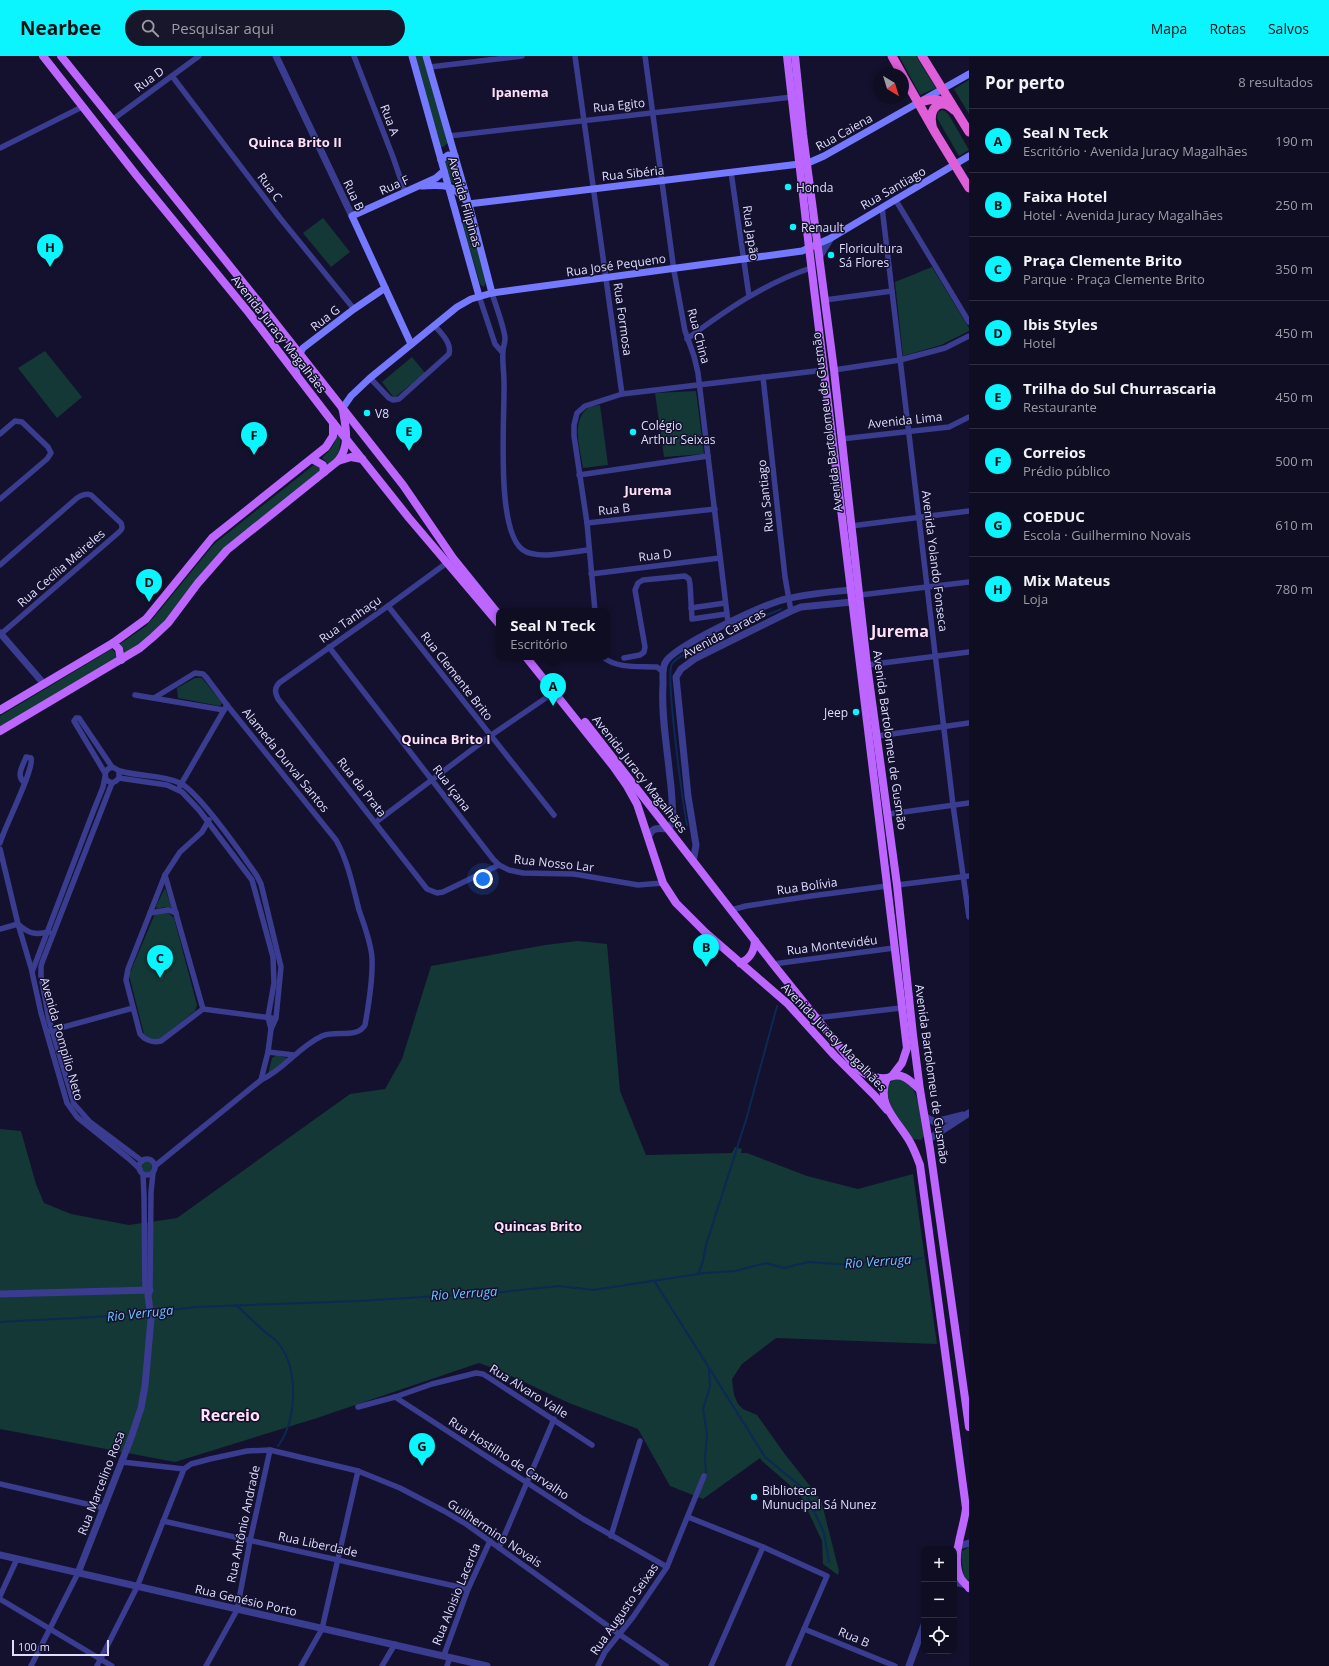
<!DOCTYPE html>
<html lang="pt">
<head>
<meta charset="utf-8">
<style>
  body { margin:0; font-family:"Open Sans",sans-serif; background:#18162a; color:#f1f3f6 }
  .controls { position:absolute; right:12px; bottom:12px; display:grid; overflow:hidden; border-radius:8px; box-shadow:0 2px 6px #0003 }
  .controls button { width:36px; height:36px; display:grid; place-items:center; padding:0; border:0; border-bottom:1px solid #2f2d40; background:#0f0d22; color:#f1f3f6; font:20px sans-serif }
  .compass { position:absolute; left:873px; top:12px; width:36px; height:36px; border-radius:50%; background:#0f0d22; box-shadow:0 2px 6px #0003; rotate:142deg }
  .scale { position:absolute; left:12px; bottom:10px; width:97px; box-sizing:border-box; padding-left:4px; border:2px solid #dfdeff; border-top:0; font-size:11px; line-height:14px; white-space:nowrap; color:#dfdeff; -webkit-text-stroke:3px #14112e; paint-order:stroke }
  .you { position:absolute; left:483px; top:823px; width:14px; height:14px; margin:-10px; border:3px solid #fff; border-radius:50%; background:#1a73e8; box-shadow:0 0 0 6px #1a73e833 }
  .badge { display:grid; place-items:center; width:26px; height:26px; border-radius:50%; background:#0af5ff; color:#111; font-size:13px; font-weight:700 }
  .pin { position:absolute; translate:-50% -33px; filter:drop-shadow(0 1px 2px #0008) }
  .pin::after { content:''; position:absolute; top:21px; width:14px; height:12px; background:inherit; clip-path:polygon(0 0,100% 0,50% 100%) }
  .popup { position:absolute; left:496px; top:552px; width:114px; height:52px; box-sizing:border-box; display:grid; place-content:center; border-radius:8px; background:#0f0d22; filter:drop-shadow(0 1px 3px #0005); font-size:13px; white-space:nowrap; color:#9b9ca5 }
  .popup b { font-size:15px; color:#f1f3f6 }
  .popup::after { content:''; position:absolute; left:50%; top:100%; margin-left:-8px; border:8px solid transparent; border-top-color:#0f0d22 }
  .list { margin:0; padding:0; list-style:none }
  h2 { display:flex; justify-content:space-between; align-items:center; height:52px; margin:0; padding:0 16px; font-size:17px }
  h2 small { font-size:13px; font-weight:400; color:#9b9ca5 }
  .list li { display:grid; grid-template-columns:26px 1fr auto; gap:12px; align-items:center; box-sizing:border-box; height:64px; padding:0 16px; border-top:1px solid #2f2d40 }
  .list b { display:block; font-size:15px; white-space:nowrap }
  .list p { margin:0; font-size:13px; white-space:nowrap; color:#9b9ca5 }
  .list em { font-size:13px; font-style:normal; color:#9b9ca5 }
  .icon { flex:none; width:22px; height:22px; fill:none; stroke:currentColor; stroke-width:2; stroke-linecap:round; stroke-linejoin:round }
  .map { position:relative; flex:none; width:969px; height:1610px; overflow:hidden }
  header { display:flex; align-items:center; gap:24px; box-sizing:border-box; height:56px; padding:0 20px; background:#0af5ff; color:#111 }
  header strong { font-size:19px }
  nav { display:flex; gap:22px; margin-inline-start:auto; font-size:14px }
  .search { width:280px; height:36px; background:#18162a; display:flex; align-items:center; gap:10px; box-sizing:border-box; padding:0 14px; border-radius:22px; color:#9b9ca5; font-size:15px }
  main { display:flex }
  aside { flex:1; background:#0f0d22 }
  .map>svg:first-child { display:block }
  .green { fill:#133835 }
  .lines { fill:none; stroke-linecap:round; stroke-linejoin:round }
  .stream { stroke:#0b2953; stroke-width:2 }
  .minor { stroke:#3a3c8f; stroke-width:5.5 }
  .tertiary { stroke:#3a3c8f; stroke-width:7 }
  .secondary { stroke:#7579ff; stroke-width:7 }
  .primary { stroke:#bc65ff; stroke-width:8 }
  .trunk { stroke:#de5fd8; stroke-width:9 }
  .poi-dot { fill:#0af5ff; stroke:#14112e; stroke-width:1.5 }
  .labels { text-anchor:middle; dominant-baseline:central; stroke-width:3; stroke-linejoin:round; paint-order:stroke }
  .street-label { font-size:12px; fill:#dfdeff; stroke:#14112e }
  .poi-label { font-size:12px; fill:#dfdeff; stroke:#14112e; text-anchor:start }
  .neighbourhood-label { font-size:13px; font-weight:bold; fill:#ffe0f5; stroke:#14112e }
  .water-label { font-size:13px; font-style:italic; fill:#6cc4ff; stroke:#14112e }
  .district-label { font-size:16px; font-weight:bold; fill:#ffe0f5; stroke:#14112e }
</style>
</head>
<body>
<header>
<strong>Nearbee</strong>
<div class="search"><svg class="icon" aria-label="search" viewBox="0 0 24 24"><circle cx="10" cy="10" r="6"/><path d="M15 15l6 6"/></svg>Pesquisar aqui</div>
<nav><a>Mapa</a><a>Rotas</a><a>Salvos</a></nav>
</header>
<main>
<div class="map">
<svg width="969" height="1610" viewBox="0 0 969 1610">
  <rect width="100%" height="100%" fill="#14112e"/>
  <g class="green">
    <path d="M414,0h11l23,87 -5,4 -4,-1z"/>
    <path d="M899,0h17l20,32 -16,7z"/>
    <path d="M969,24v34l-15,-25z"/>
    <path d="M942,54l3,1 4,4 20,35 -10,6 -22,-38 1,-6z"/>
    <path d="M452,100l8,30 -10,-4 -6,-23z"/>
    <path d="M468,156l18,70 -2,5 -4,-3 -18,-62 2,-7z"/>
    <path d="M323,162l27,34 -19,15 -28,-34z"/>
    <path d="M932,211l37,61v3l-28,14 -38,11 -8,-74z"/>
    <path d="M45,295l37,46 -25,21 -39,-50z"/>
    <path d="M412,301l13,16 -31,25 -12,-16z"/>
    <path d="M696,335l8,63 -40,3 -9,-64z"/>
    <path d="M600,349l8,60 -25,3c-2,-17 -13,-47 5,-60 3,-2 8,-2 12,-3z"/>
    <path d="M337,377l4,4c-2,14 -2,20 -13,30l-1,-5 -5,-4c8,-7 14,-15 15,-25z"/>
    <path d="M315,408l6,5 -1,2 -66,55 -92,100 -37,29 -1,-5 -4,-6 26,-18 9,-10 59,-72z"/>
    <path d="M112,593l5,7 -2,5 -115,68v-13z"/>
    <path d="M195,622h7l20,25 -2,3 -42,-8 -1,-10z"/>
    <path d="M165,832l7,21 -8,-2 -7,2 -1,-3z"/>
    <path d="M163,856l5,1 6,5 23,87 -2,6 -36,29 -11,-1 -4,-5 -15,-59 25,-59 4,-3z"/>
    <path d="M578,885l29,3 13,147 26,64 86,-2 3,-6 7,2 -1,4h6l60,23 51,13 55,-15 24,170 -161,-6 -34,26 -10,15 2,16 4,9 5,5 14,6 27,38 37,47 18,71 -1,4 -15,-11 -1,-23 -22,-47 -38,-33 -2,-3 -57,41 -33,-13 -32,-57 -69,-26 -58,-27 -3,7 -7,-3v-9l-22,-8 -162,55 -142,44 -175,-33v-300l21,2 15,53 8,19 27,11 58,11 48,-7 173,-124 35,-5 17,-30 29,-93 114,-21z"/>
    <path d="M277,999l10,3 1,2 -20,14 4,-16z"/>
    <path d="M894,1023c3,0 7,0 10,1 14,6 19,41 21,55l-4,5 -8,-1c-16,-20 -23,-28 -27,-53z"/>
    <circle cx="148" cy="1111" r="6"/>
    <path d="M969,1491v34l-5,-4 -3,-20 1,-6z"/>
  </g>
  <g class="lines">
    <g class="stream">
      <path d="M687,769c-4,-22 -22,-150 -15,-161 6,-8 17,-12 26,-16 27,-14 55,-27 83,-39"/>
      <path d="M698,1218l5,-13 3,-16 40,-125 31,-114"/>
      <path d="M655,1226l110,175 39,32 20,44 5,29"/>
      <path d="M236,1249c10,9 19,18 29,27 5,4 11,7 14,12 20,26 18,76 -1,102"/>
      <path d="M152,1256l44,-5 163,-6 143,-9 57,-6 34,4 112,-17 30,-2 31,-8 18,5 24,-6 44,3 30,-7 18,4 22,-4"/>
      <path d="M0,1266l112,-6 36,-4"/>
      <path d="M706,1416l-1,-14 2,-24 -4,-25 7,-22 -1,-17"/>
    </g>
    <g class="minor">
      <path d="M354,0l39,101 12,35"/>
      <path d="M575,0l47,338"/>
      <path d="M645,0l29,215 11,60 9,25 4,17 30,249"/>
      <path d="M430,11l92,-11"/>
      <path d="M172,20l108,142 74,91"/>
      <path d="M112,64l87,-64"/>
      <path d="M449,80l343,-39"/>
      <path d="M0,92l82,-41"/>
      <path d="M731,116l18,124"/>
      <path d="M895,143l74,123"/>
      <path d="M882,151l71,598 16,112"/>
      <path d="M492,237c3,11 13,36 13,46 0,4 -2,8 -2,12 -1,10 1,21 1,31 1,33 -9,149 19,168 14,10 48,2 65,0"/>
      <path d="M479,240l16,48 7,8"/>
      <path d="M825,244l67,-9"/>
      <path d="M687,283c39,-29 78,-56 124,-71"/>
      <path d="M834,314l66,-10 45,-12 24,-12"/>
      <path d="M763,321l22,200 6,34"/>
      <path d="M370,322l19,20 4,2 6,-1 50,-45c3,-11 -8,-21 -15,-29"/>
      <path d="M0,378l15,-13 7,1 26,25 3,6 -4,6 -47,40"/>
      <path d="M841,383l108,-12 20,-10"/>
      <path d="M579,419l129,-19"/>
      <path d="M587,467l128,-14"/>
      <path d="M851,470l118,-15"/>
      <path d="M448,506l-60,44 -109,77c-5,6 -4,9 -1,16l149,190 10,4 6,-1 56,-27 10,5 14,3 51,1 64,11 25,-2"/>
      <path d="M0,509l77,-67c5,-3 9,-5 14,-3l30,28c2,5 1,7 -3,10l-117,101"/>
      <path d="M591,518l129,-16"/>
      <path d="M860,539l109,-13"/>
      <path d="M388,550l166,209"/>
      <path d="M691,552l34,-5"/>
      <path d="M595,555l-8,-88 -13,-87v-11l3,-12 8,-7 37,-12 202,-24"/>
      <path d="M329,591l164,212 6,6"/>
      <path d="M603,601c14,12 36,9 54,10l6,5"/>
      <path d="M624,602l16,-3 4,-3 1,-5 -10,-57 3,-7 5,-3 42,-4 4,3 1,5 2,35 34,-5"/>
      <path d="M867,609l102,-13"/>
      <path d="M135,639l89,15"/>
      <path d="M154,642l41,-25 8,1 3,3 21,28 109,135c12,21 17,47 23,70 5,15 12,32 13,48 1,22 -3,45 -7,67 -8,14 -29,5 -43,11 -24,11 -38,34 -61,44"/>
      <path d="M878,680l91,-13"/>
      <path d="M119,715v7l-3,3 -4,2 -6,-3 -1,-7 3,-4 4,-2c3,1 5,3 8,4 20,6 41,3 60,12 18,8 64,74 77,93l4,8 20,83 -5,51 -5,11 -3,23 -7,28 -106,86"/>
      <path d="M105,717l-31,-52 2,-3h3l33,49"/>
      <path d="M105,721l-2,10 -10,25 -61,160 9,41 26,90 10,14 51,41 12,11"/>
      <path d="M119,722l48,7 15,7 17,18 53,70 21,77 1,26 -6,34 3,12"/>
      <path d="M112,727l-69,177 -2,6v10l8,44 25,84 16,18 52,39"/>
      <path d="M180,730l47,-81"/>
      <path d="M889,758l80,-11"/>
      <path d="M376,766l114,-86 69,-47"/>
      <path d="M0,787c4,-15 35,-75 31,-85l-5,-1c-3,9 -11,19 -1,26"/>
      <path d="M0,793l18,75c11,10 17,11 31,8"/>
      <path d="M165,819l38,134"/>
      <path d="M897,829l72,-9"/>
      <path d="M731,854l15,-4 65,-10 76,-10"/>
      <path d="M150,857l18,-3 8,3"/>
      <path d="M0,873l18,-5 14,47"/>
      <path d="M773,908l121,-16"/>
      <path d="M203,953l-42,32c-9,2 -15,0 -21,-7l-14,-54 2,-11 37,-94 15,-23 22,-20 7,-12"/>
      <path d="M203,953l69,9"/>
      <path d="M815,962l86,-10"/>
      <path d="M49,975l84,-23"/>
      <path d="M268,996l26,3"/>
      <circle cx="147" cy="1111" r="8"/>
      <path d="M143,1118l1,22 1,95"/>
      <path d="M150,1234l1,-98 2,-19"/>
      <path d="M395,1341l188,122 84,48"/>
      <path d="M358,1351l37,-10 37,-13 44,-11 7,1 8,5 101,66"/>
      <path d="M122,1406l62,7 7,-5 19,-5 37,-8 23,-1 88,21 42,17 44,23 22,13 153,110 47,32"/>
      <path d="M0,1428l104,24"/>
      <path d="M688,1461l75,30 64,29 -39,90"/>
      <path d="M163,1465l305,68"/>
      <path d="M611,1480l29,-95"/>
      <path d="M499,1492l55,-129"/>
      <path d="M0,1540l17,-37"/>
      <path d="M0,1543l112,67"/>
      <path d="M804,1573l91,37"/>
      <path d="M444,1599l24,-66 22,-48"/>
      <path d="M31,1610l47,-93"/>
      <path d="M97,1610l40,-79 47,-118"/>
      <path d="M206,1610l31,-56 13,-69 20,-91"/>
      <path d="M301,1610l21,-37 36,-158"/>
      <path d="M382,1610l13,-22"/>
      <path d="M447,1610l3,-9"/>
      <path d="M598,1610l7,-14 28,-35 34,-50 37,-91"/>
      <path d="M711,1610l52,-119"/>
    </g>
    <g class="tertiary">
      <path d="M276,0l76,160"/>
      <path d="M820,200l11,-18"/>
      <path d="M0,577l44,51"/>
      <path d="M648,782c4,-11 9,-10 19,-9 5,-4 6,-7 6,-12 -1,-13 -1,-26 -3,-39 -3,-32 -9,-63 -7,-94 0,-7 -1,-15 2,-21 8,-17 97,-57 117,-63 22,-6 46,-8 69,-10"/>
      <path d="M693,806l3,-17 -8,-49 -12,-119 5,-8 15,-11 95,-47 10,-4 51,-5"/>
      <path d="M925,1061l10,5 28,-7"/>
      <path d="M929,1083l40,-26"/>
      <path d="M0,1238l150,-4 -2,5 3,24 -6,67 -4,22 -10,30 -53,135"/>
      <path d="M956,1493l3,-3 10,-3"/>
      <path d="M0,1499l487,111"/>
      <path d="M954,1526l13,3"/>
      <path d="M909,1610l15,-41"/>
    </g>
    <g class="secondary">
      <path d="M412,0l67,240"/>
      <path d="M426,0l45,156 21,81"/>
      <path d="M441,104l7,-5 7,1"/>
      <path d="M422,130c22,-1 30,-3 45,16"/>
      <path d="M468,148l340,-41 16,-7 145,-82"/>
      <path d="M411,288l-59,-128 84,-38 8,-7"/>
      <path d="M297,320c-2,-10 0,-19 6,-28l51,-39 31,-21"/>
      <path d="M342,353l9,-13 19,-18 87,-71 14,-8 21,-6 310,-42 29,-13 138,-82"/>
    </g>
    <g class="primary">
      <path d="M43,0l94,120 112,137 82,107 78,98 90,106"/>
      <path d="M61,0l201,250 141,179 50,73 46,57"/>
      <path d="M787,0l22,192 98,800 -5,15 -10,13"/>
      <path d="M795,0l8,78 31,236 33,295 30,220 16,150 7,55 10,59 39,278"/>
      <path d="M312,403l11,6 1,7"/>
      <path d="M338,405l13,-4 11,2"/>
      <path d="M113,587l6,6 2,11"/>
      <path d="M526,601l87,109 14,20 10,18 26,79 13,20 30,30 82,71 47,52 40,40 12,14"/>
      <path d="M0,654l113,-67 33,-24 66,-81 114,-91 7,-11v-13"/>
      <path d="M585,666l188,242 82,102c10,9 18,13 32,12"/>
      <path d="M0,675l140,-83 13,-11 15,-14 30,-40 29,-33 111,-89c12,-15 8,-33 5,-50"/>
      <path d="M740,907c10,-4 14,-11 15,-22"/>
      <path d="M920,1034c-10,-10 -18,-19 -33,-12 -12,26 11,43 23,64 4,7 7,15 10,23l46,343c-2,22 -16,49 -5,71 2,3 6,6 8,9"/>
    </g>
    <g class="trunk">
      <path d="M892,0l10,18"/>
      <path d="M922,0l47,76"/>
      <path d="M903,20l33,58 33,54"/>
      <path d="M924,45c9,-2 14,-3 22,3"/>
      <path d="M932,69c-4,-16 8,-29 22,-15"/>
    </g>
  </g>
  <g class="poi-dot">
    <circle cx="788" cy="131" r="4"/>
    <circle cx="793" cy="171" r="4"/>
    <circle cx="831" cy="199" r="4"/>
    <circle cx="367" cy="357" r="4"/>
    <circle cx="633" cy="376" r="4"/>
    <circle cx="856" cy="656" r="4"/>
    <circle cx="754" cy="1441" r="4"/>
  </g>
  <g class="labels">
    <g class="street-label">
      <text transform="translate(149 23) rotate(-36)">Rua D</text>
      <text transform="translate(619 49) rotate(-6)">Rua Egito</text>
      <text transform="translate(390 64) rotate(69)">Rua A</text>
      <text transform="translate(844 76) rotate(-29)">Rua Caiena</text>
      <text transform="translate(633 117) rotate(-6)">Rua Sibéria</text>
      <text transform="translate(394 129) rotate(-24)">Rua F</text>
      <text transform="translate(270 131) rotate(53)">Rua C</text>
      <text transform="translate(893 132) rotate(-30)">Rua Santiago</text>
      <text transform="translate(354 139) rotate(65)">Rua B</text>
      <text transform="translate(465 146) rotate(74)">Avenida Filipinas</text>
      <text transform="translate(751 177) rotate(82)">Rua Japão</text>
      <text transform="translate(616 209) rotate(-8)">Rua José Pequeno</text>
      <text transform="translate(325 262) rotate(-38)">Rua G</text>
      <text transform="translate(623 263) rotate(82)">Rua Formosa</text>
      <text transform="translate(279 278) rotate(52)">Avenida Juracy Magalhães</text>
      <text transform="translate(699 280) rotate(75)">Rua China</text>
      <text transform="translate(905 364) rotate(-6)">Avenida Lima</text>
      <text transform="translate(827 366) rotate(-97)">Avenida Bartolomeu de Gusmão</text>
      <text transform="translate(765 440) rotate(-96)">Rua Santiago</text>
      <text transform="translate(614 453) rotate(-6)">Rua B</text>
      <text transform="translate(655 499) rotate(-7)">Rua D</text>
      <text transform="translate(935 505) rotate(83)">Avenida Yolando Fonseca</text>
      <text transform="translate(61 512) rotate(-41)">Rua Cecília Meireles</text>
      <text transform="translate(350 563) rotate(-35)">Rua Tanhaçu</text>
      <text transform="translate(724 577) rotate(-28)">Avenida Caracas</text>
      <text transform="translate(457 620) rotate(52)">Rua Clemente Brito</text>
      <text transform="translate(890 684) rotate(82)">Avenida Bartolomeu de Gusmão</text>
      <text transform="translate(286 704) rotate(51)">Alameda Durval Santos</text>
      <text transform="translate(640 718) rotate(52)">Avenida Juracy Magalhães</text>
      <text transform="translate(362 731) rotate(52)">Rua da Prata</text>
      <text transform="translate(452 732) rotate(53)">Rua Içana</text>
      <text transform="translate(554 807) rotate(6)">Rua Nosso Lar</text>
      <text transform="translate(807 830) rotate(-8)">Rua Bolívia</text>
      <text transform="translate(832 889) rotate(-7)">Rua Montevidéu</text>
      <text transform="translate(834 981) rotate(46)">Avenida Juracy Magalhães</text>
      <text transform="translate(62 983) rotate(74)">Avenida Pompilio Neto</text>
      <text transform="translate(932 1018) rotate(82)">Avenida Bartolomeu de Gusmão</text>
      <text transform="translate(529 1335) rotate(32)">Rua Alvaro Valle</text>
      <text transform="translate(509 1402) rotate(33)">Rua Hostilho de Carvalho</text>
      <text transform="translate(101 1427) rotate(-69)">Rua Marcelino Rosa</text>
      <text transform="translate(243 1468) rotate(-78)">Rua Antônio Andrade</text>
      <text transform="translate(495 1477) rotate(34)">Guilhermino Novais</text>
      <text transform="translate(318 1488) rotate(12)">Rua Liberdade</text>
      <text transform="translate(456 1538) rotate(-68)">Rua Aloisio Lacerda</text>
      <text transform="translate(246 1544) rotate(13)">Rua Genésio Porto</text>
      <text transform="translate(624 1553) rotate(-55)">Rua Augusto Seixas</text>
      <text transform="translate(854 1581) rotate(23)">Rua B</text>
    </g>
    <g class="poi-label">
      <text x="796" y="131">Honda</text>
      <text x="801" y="171">Renault</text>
      <text x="839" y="192">Floricultura<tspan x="839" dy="14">Sá Flores</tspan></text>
      <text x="375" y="357">V8</text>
      <text x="641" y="369">Colégio<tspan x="641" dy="14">Arthur Seixas</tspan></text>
      <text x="848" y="656" text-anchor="end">Jeep</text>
      <text x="762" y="1434">Biblioteca<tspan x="762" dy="14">Munucipal Sá Nunez</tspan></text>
    </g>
    <g class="neighbourhood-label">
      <text x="520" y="36">Ipanema</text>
      <text x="295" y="86">Quinca Brito II</text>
      <text x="648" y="434">Jurema</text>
      <text x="446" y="683">Quinca Brito I</text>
      <text x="538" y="1170">Quincas Brito</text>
    </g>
    <g class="water-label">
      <text transform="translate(878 1205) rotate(-4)">Rio Verruga</text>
      <text transform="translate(464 1237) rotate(-4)">Rio Verruga</text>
      <text transform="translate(140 1257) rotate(-6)">Rio Verruga</text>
    </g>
    <g class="district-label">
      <text x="900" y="575">Jurema</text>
      <text x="230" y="1359">Recreio</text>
    </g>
  </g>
</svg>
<div class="controls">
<button>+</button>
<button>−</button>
<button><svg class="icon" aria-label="locate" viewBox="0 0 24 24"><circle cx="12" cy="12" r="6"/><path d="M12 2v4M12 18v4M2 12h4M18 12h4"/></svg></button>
</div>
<svg class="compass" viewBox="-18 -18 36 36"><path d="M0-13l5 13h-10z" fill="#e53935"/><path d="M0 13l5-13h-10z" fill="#9b9ca5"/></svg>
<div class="scale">100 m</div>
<div class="you"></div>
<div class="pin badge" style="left:553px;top:650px">A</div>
<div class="popup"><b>Seal N Teck</b>Escritório</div>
<div class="pin badge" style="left:706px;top:911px">B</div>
<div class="pin badge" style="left:160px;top:922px">C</div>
<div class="pin badge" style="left:149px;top:546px">D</div>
<div class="pin badge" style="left:409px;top:395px">E</div>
<div class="pin badge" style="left:254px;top:399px">F</div>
<div class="pin badge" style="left:422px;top:1410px">G</div>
<div class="pin badge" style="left:50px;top:211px">H</div>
</div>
<aside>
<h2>Por perto<small>8 resultados</small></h2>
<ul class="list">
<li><span class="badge">A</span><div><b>Seal N Teck</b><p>Escritório · Avenida Juracy Magalhães</p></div><em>190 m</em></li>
<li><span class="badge">B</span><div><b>Faixa Hotel</b><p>Hotel · Avenida Juracy Magalhães</p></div><em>250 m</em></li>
<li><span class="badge">C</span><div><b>Praça Clemente Brito</b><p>Parque · Praça Clemente Brito</p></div><em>350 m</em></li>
<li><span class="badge">D</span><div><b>Ibis Styles</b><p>Hotel</p></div><em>450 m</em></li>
<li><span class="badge">E</span><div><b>Trilha do Sul Churrascaria</b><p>Restaurante</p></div><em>450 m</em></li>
<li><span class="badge">F</span><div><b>Correios</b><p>Prédio público</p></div><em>500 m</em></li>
<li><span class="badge">G</span><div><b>COEDUC</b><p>Escola · Guilhermino Novais</p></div><em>610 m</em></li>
<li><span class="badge">H</span><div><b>Mix Mateus</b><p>Loja</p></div><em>780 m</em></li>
</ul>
</aside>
</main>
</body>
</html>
